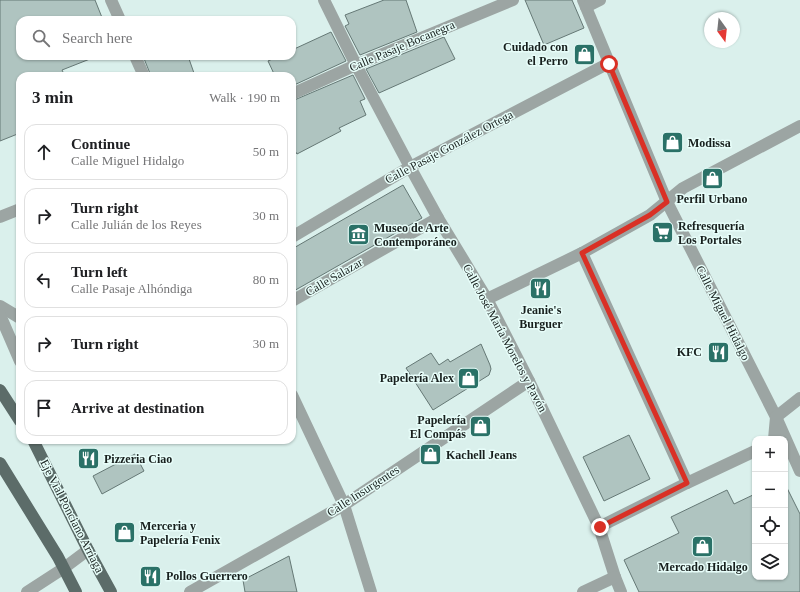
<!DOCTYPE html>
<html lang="en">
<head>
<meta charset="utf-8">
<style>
  body { margin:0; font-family:"Times New Roman",serif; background:#f2f2f2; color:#202124 }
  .controls { position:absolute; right:12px; bottom:12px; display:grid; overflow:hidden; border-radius:8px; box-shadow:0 1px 3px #0004 }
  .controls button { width:36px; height:36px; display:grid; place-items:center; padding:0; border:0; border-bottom:1px solid #e0e0e0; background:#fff; color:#202124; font:20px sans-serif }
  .compass { position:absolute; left:704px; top:12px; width:36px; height:36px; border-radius:50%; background:#fff; box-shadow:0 1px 3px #0004; rotate:165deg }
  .stop { position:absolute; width:12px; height:12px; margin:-9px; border:3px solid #d93025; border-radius:50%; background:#fff }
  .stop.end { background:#d93025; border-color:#fff; box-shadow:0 1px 4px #0008 }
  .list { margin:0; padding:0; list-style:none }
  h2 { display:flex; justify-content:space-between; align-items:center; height:52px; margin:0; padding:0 16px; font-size:17px }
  h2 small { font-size:13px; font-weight:400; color:#757577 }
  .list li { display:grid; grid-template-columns:26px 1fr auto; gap:12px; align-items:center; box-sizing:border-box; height:56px; margin:0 8px 8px; padding:0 8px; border:1px solid #e0e0e0; border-radius:12px }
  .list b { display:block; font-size:15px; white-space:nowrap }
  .list p { margin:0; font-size:13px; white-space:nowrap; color:#757577 }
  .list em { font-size:13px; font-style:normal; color:#757577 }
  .icon { flex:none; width:22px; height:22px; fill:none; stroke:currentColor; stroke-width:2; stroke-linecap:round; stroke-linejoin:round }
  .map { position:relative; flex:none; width:800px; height:592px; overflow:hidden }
  .search { position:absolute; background:#fff; box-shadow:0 1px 3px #0004; left:16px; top:16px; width:280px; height:44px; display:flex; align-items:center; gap:10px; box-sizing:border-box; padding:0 14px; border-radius:12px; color:#757577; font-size:15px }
  .panel { position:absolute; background:#fff; box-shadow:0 1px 3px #0004; left:16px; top:72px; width:280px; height:372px; border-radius:12px }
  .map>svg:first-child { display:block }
  .building { fill:#afc4c0; stroke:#657875 }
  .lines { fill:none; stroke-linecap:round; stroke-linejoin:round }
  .street { stroke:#9ca5a3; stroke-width:12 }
  .primary { stroke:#5c6c69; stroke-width:12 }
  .route { stroke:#d93025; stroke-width:5 }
  .labels { text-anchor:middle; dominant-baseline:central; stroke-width:3; stroke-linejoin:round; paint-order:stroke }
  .street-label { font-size:12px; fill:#171f1d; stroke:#e7fdf9 }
  .poi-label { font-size:12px; font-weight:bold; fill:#171f1d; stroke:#e7fdf9; text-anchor:start }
</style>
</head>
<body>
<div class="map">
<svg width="800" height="592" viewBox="0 0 800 592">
  <rect width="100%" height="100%" fill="#daf0ec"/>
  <g class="building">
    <path d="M0,0h95l8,20h-83v36h75v1l-33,13 3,6h-45v57l-20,8z"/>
    <path d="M384,0h22l11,32 -57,23 -15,-29 4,-2 -4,-9z"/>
    <path d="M525,0h47l12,28 -40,17z"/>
    <path d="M331,32l15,29 -54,25v-10h-17l-7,-15 11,-5h13v-6z"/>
    <path d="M444,37l11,22 -76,34 -13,-24z"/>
    <path d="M143,56h45l7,20h-44z"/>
    <path d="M353,75l12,24 -5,2 6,14 -27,13 2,3 -44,23 -5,-8v-45z"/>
    <path d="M403,185l19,33 -130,74v-43z"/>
    <path d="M481,344l9,21 1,4 -2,6 -56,35 -27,-42 25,-15 8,12 9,-6 2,3z"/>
    <path d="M629,435l21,44 -46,22 -21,-44z"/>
    <path d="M135,454l9,17 -42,23 -9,-18z"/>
    <path d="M785,484l15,30v78h-161l-15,-32 55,-27 -8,-16 56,-27 7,14 21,-10v83h30z"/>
    <path d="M289,556l8,36h-52l-2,-12z"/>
  </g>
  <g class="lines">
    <g class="street">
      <path d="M111,0l9,20"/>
      <path d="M324,0l32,65 54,102 28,51 49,81 42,82 70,146 16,50 6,15"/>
      <path d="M583,0l84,202 109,215 24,54"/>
      <path d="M586,7l14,-7"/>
      <path d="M135,56l9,20"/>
      <path d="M292,94l64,-29 157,-65"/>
      <path d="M0,217l20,-8"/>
      <path d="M292,237l118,-70 199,-104"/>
      <path d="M582,253l105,230"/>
      <path d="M487,299l95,-46 68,-38 33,-27 117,-62"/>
      <path d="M292,301l146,-83"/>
      <path d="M0,306l20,12"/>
      <path d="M0,315l20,46"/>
      <path d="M292,395l52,110 27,87"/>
      <path d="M774,439l2,-22 24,-19"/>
      <path d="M599,527l88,-44 68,-32"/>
      <path d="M27,592l37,-24 24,-18"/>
      <path d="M190,592l154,-87 185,-124"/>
      <path d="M583,592l32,-15"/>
    </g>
    <g class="primary">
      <path d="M0,390l20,31"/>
      <path d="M33,440l55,110 23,42"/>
      <path d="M0,463l58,94 18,35"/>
    </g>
  </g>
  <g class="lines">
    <path class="route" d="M600,527l87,-44 -105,-230 68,-38 17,-13 -58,-138"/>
  </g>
  <defs>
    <symbol id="shop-square" viewBox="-11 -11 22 22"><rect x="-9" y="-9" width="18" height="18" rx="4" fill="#2a7167" stroke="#e7fdf9"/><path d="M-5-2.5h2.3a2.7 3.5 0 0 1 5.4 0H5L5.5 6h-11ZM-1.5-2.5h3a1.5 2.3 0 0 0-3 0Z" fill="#fff"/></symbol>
    <symbol id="supermarket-square" viewBox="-11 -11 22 22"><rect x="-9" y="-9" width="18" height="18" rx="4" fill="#2a7167" stroke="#e7fdf9"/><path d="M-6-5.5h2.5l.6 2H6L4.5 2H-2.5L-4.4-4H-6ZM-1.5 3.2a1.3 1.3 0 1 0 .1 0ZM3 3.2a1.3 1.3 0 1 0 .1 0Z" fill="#fff"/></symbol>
    <symbol id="museum-square" viewBox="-11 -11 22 22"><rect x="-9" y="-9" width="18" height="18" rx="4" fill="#2a7167" stroke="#e7fdf9"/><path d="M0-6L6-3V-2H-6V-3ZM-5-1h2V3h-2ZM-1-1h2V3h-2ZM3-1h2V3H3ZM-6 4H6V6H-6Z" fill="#fff"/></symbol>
    <symbol id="restaurant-square" viewBox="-11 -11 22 22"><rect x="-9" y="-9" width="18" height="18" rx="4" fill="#2a7167" stroke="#e7fdf9"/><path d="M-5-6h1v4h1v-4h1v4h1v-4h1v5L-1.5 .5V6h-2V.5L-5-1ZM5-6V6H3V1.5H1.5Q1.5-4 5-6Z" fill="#fff"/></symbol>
  </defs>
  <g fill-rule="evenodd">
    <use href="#shop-square" x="572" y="42" width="25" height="25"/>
    <use href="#shop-square" x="660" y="130" width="25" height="25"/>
    <use href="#shop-square" x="700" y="166" width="25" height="25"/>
    <use href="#supermarket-square" x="650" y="220" width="25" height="25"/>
    <use href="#museum-square" x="346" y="222" width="25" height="25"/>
    <use href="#restaurant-square" x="528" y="276" width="25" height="25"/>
    <use href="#restaurant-square" x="706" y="340" width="25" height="25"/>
    <use href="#shop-square" x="456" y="366" width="25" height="25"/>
    <use href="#shop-square" x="468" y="414" width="25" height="25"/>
    <use href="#shop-square" x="418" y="442" width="25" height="25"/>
    <use href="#restaurant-square" x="76" y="446" width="25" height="25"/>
    <use href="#shop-square" x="112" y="520" width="25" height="25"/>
    <use href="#shop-square" x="690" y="534" width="25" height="25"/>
    <use href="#restaurant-square" x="138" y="564" width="25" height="25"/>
  </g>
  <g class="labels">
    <g class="street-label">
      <text transform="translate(402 46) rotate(-23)">Calle Pasaje Bocanegra</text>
      <text transform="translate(449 147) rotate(-28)">Calle Pasaje González Ortega</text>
      <text transform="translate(334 277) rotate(-30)">Calle Salazar</text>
      <text transform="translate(723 313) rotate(63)">Calle Miguel Hidalgo</text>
      <text transform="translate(505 338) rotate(62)">Calle José María Morelos y Pavón</text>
      <text transform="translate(363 491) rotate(-33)">Calle Insurgentes</text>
      <text transform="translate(72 516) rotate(63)">Eje Vial Ponciano Arriaga</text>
    </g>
    <g class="poi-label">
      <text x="568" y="47" text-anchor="end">Cuidado con<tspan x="568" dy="14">el Perro</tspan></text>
      <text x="688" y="143">Modissa</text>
      <text x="712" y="199" text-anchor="middle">Perfil Urbano</text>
      <text x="678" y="226">Refresquería<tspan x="678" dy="14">Los Portales</tspan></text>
      <text x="374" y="228">Museo de Arte<tspan x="374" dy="14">Contemporáneo</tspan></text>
      <text x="541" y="310" text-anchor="middle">Jeanie's<tspan x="541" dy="14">Burguer</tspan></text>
      <text x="702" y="352" text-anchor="end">KFC</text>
      <text x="454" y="378" text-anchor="end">Papelería Alex</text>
      <text x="466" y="420" text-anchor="end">Papelería<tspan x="466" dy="14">El Compás</tspan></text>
      <text x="446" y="455">Kachell Jeans</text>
      <text x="104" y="459">Pizzeria Ciao</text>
      <text x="140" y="526">Merceria y<tspan x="140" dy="14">Papelería Fenix</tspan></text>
      <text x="703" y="567" text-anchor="middle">Mercado Hidalgo</text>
      <text x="166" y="576">Pollos Guerrero</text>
    </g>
  </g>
</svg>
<div class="controls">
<button>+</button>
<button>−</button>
<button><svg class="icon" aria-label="locate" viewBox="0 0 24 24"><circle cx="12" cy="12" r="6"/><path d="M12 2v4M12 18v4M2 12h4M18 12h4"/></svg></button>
<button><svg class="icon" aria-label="layers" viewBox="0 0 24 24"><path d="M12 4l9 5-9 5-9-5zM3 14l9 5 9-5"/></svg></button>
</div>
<svg class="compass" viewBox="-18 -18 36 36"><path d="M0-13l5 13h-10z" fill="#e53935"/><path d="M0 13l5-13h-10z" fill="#757577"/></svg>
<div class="stop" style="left:609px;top:64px"></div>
<div class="stop end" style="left:600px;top:527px"></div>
<div class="search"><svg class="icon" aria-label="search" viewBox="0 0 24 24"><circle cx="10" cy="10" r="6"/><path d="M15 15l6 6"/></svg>Search here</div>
<section class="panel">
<h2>3 min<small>Walk · 190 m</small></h2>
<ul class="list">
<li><svg class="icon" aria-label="ahead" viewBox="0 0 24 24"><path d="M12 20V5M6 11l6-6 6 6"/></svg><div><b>Continue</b><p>Calle Miguel Hidalgo</p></div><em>50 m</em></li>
<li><svg class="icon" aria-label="right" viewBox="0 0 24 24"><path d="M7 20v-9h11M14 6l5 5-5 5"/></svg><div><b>Turn right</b><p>Calle Julián de los Reyes</p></div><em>30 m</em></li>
<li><svg class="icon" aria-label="left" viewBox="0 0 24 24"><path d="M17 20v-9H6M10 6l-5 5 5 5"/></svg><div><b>Turn left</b><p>Calle Pasaje Alhóndiga</p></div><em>80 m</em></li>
<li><svg class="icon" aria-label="right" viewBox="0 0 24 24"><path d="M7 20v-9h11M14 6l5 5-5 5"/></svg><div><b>Turn right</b></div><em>30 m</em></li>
<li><svg class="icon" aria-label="arrive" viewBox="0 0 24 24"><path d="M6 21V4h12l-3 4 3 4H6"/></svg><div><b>Arrive at destination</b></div></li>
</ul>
</section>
</div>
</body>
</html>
